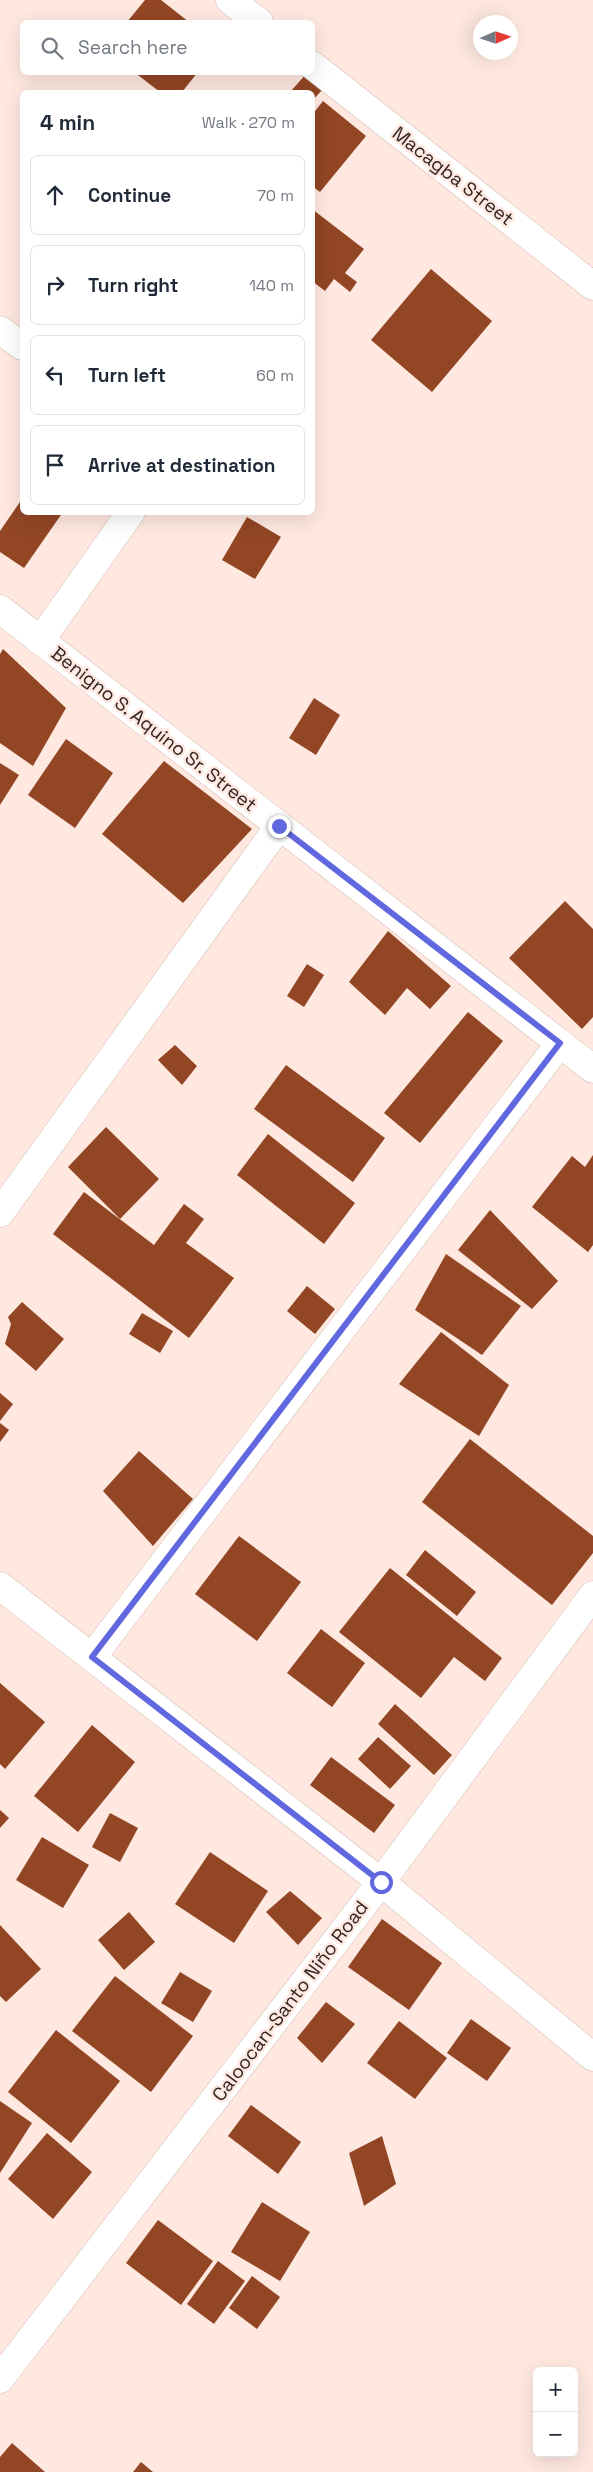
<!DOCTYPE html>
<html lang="en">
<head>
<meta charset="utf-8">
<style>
  body { margin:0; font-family:"Space Grotesk",sans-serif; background:#f6f6f7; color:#1f2937 }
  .controls { position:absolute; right:15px; bottom:15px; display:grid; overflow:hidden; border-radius:8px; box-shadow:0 5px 20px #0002 }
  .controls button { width:45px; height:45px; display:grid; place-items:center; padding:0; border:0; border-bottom:1px solid #e0e1e3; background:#fff; color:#1f2937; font:25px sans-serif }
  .compass { position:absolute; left:473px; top:15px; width:45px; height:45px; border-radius:50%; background:#fff; box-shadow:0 5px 20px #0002; rotate:87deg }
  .stop { position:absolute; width:15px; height:15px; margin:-11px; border:4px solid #6067df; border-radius:50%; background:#fff }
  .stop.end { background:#6067df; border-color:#fff; box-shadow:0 1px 5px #0008 }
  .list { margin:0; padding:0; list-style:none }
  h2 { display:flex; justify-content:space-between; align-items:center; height:65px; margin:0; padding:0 20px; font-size:21px }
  h2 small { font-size:16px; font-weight:400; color:#747a83 }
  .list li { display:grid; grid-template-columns:32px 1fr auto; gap:15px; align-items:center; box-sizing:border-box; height:80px; margin:0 10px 10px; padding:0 10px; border:1px solid #e0e1e3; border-radius:8px }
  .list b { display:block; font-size:19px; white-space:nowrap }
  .list em { font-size:16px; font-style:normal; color:#747a83 }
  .icon { flex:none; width:28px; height:28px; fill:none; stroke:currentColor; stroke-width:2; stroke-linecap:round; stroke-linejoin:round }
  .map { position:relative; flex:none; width:593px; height:2472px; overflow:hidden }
  .search { position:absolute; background:#fff; box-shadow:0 5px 20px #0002; left:20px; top:20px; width:295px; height:55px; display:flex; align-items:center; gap:12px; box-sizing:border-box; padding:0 18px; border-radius:8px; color:#747a83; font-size:19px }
  .panel { position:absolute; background:#fff; box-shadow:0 5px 20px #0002; left:20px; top:90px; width:295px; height:425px; border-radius:8px }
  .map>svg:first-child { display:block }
  .building { fill:#924624 }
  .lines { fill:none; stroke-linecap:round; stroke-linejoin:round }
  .minor-casing { stroke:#d7bcb2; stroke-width:29 }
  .tertiary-casing { stroke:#d7bcb2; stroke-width:29 }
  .minor { stroke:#fff; stroke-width:28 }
  .tertiary { stroke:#fff; stroke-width:28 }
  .route { stroke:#6067df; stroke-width:6 }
  .labels { text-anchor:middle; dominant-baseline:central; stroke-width:5; stroke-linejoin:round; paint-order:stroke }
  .street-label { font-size:19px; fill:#302622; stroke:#fee8e0 }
</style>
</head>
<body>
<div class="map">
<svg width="593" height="2472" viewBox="0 0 593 2472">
  <rect width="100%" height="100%" fill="#fee8e0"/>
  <g class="building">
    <path d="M145,0h16l28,22h-62z"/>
    <path d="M134,72h64l-16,20h-22z"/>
    <path d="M307,73l17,15 -12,13v-9h-22z"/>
    <path d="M323,101l43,35 -46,56 -8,-6v-71z"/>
    <path d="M312,209l52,40 -19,24 12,9 -7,10 -16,-13 -9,12 -13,-10z"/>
    <path d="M431,269l61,52 -60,71 -61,-52z"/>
    <path d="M22,499v13h41l-39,56 -24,-16v-21z"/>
    <path d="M247,517l34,20 -26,42 -33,-19z"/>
    <path d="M3,649l63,59 -33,58 -33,-23v-89z"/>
    <path d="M314,698l26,17 -24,40 -27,-17z"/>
    <path d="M66,739l47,34 -38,55 -47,-33z"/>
    <path d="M164,761l88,68 -69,74 -81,-69z"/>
    <path d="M0,763l19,12 -19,30z"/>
    <path d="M565,901l28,28v88l-11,12 -73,-71z"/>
    <path d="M388,931l63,55 -21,23 -23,-21 -22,27 -36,-33z"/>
    <path d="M307,964l17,11 -20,32 -17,-11z"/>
    <path d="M468,1012l35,29 -83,102 -36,-30z"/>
    <path d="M175,1045l22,21 -15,19 -24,-25z"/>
    <path d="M286,1065l99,73 -32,44 -99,-73z"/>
    <path d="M106,1127l53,52 -39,40 -52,-52z"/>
    <path d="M268,1134l87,69 -31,41 -87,-69z"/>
    <path d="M593,1155v90l-5,7 -56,-45 40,-51 13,11z"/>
    <path d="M84,1192l70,53 30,-41 20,15 -18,24 48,35 -45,60 -136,-104z"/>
    <path d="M490,1210l68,71 -26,28 -74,-59z"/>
    <path d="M446,1254l75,52 -39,49 -67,-45z"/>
    <path d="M307,1286l28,23 -20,25 -28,-23z"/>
    <path d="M22,1302l42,37 -28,32 -31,-27 6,-20 -3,-7z"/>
    <path d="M142,1313l31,18 -13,22 -31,-19z"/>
    <path d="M441,1332l68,53 -30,51 -80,-52z"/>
    <path d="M0,1393l13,11 -13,17z"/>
    <path d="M0,1423l9,7 -9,12z"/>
    <path d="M470,1439l123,97v17l-41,52 -130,-103z"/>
    <path d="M139,1451l54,48 -40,47 -50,-55z"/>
    <path d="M239,1536l62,46 -44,59 -62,-47z"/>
    <path d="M425,1550l51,42 -19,24 -51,-41z"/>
    <path d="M390,1568l112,90 -17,23 -31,-24 -33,41 -82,-66z"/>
    <path d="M321,1629l44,34 -33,44 -45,-34z"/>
    <path d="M0,1683l45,39 -40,47 -5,-5z"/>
    <path d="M395,1704l57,51 -18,20 -56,-51z"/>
    <path d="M92,1725l43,37 -57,70 -44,-36z"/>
    <path d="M378,1737l33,29 -21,23 -32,-30z"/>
    <path d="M331,1757l64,48 -21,28 -64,-48z"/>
    <path d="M0,1810l9,8 -9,10z"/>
    <path d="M110,1813l28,15 -18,34 -28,-15z"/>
    <path d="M42,1837l47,28 -26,43 -47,-28z"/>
    <path d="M210,1852l58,39 -34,52 -59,-39z"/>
    <path d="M290,1891l32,27 -24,27 -32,-33z"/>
    <path d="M129,1912l26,30 -31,28 -26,-30z"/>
    <path d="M382,1919l60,44 -33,47 -61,-43z"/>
    <path d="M0,1925l41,44 -35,33 -6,-6z"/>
    <path d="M180,1972l32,19 -19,31 -32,-19z"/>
    <path d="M115,1976l78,60 -42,56 -79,-61z"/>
    <path d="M326,2002l29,22 -33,39 -25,-25z"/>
    <path d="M471,2019l40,29 -24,33 -40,-28z"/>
    <path d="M399,2021l48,37 -32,41 -48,-36z"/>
    <path d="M56,2030l64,51 -49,62 -63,-51z"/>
    <path d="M0,2101l32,22 -32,50z"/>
    <path d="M251,2105l50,37 -23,32 -50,-38z"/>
    <path d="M47,2133l45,39 -39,47 -45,-40z"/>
    <path d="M382,2136l14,48 -32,22 -15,-53z"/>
    <path d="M262,2202l48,30 -30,49 -49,-29z"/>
    <path d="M158,2220l55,41 -32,44 -55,-42z"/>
    <path d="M218,2261l27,20 -31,43 -27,-20z"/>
    <path d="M252,2276l28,21 -23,32 -28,-21z"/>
    <path d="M12,2443l33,29h-45v-15z"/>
    <path d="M141,2462l12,10h-20z"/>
  </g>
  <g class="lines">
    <defs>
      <g id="minor">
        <path d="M230,0l29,22"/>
        <path d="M312,65l281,221"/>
        <path d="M0,330l22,16"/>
        <path d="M0,609l593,460"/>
        <path d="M40,641l91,-129"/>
        <path d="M0,1213l279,-387"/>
        <path d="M92,1657l468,-614"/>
      </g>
      <g id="tertiary">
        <path d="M0,1586l381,296 212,175"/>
        <path d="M0,2379l381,-497 212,-287"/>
      </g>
    </defs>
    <use href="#minor" class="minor-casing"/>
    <use href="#tertiary" class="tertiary-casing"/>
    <use href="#minor" class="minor"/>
    <use href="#tertiary" class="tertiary"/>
  </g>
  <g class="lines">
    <path class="route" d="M279,826l281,217 -468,614 289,225"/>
  </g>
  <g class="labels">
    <g class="street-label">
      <text transform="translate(453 176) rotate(38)">Macagba Street</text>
      <text transform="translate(154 729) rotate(38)">Benigno S. Aquino Sr. Street</text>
      <text transform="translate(290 2001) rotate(-53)">Caloocan-Santo Niño Road</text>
    </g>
  </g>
</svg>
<div class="controls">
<button>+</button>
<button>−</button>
</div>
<svg class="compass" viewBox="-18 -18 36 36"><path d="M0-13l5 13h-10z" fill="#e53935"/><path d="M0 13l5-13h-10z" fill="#747a83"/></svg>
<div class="stop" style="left:381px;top:1882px"></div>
<div class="stop end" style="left:279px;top:826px"></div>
<div class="search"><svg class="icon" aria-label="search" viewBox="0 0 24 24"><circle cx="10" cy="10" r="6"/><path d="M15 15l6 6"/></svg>Search here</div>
<section class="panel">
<h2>4 min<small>Walk · 270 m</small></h2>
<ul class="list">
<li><svg class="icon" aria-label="ahead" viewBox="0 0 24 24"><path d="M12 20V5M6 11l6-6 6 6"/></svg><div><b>Continue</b></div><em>70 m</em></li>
<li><svg class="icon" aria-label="right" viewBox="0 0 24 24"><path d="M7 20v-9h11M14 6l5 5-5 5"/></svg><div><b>Turn right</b></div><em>140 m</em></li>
<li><svg class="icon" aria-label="left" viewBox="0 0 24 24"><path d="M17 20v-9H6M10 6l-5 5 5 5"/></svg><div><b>Turn left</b></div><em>60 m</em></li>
<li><svg class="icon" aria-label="arrive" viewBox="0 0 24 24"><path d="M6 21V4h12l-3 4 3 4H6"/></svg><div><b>Arrive at destination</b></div></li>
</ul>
</section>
</div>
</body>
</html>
